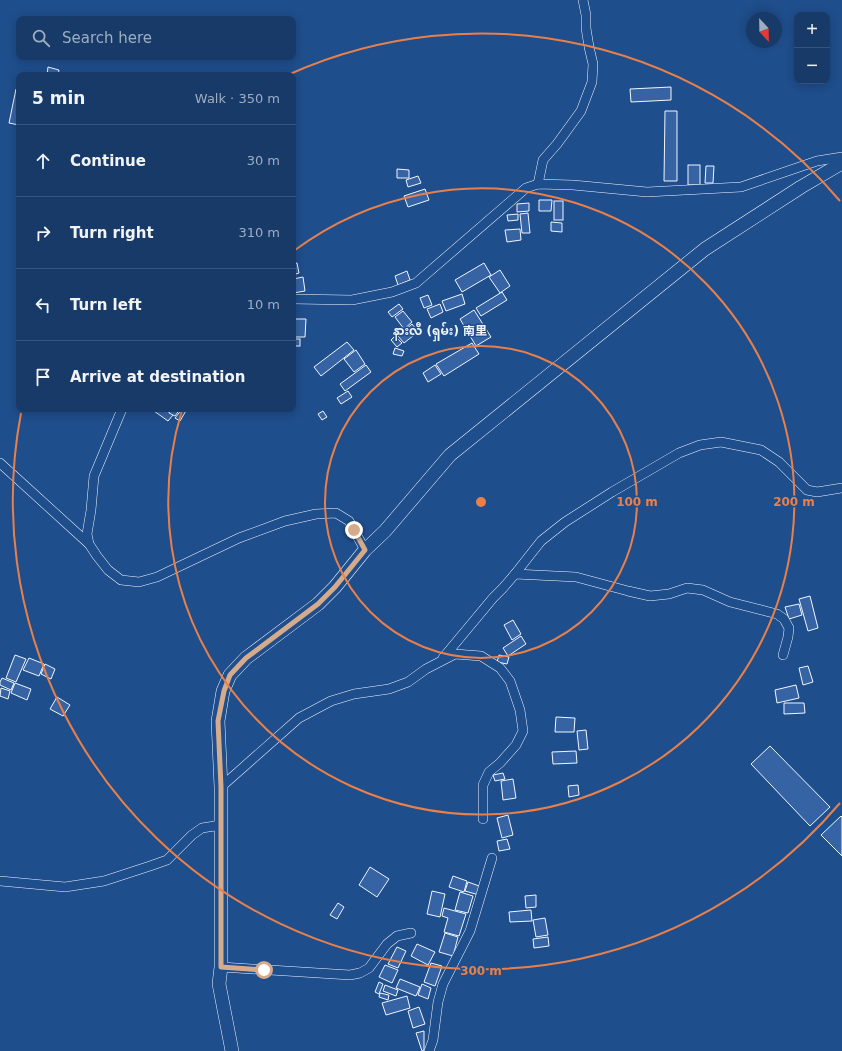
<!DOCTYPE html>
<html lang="en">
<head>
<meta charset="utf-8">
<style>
  body { margin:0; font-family:"DejaVu Sans","Noto Sans SC","Noto Sans Myanmar",sans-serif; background:#20416f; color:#f1f3f6 }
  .controls { position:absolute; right:12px; top:12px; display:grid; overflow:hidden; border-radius:8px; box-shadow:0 2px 10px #0003 }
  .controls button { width:36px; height:36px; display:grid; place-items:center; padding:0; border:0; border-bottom:1px solid #36547d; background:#173a69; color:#f1f3f6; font:20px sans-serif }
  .compass { position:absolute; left:746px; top:12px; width:36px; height:36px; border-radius:50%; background:#173a69; box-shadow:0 2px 10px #0003; rotate:158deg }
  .stop { position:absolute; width:12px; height:12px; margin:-9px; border:3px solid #d6ab8b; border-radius:50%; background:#fff }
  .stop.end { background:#d6ab8b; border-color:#fff; box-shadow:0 1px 4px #0008 }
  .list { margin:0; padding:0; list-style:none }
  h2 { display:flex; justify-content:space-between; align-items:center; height:52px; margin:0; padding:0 16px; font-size:17px }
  h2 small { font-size:13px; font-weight:400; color:#9eadc0 }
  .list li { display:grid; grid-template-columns:26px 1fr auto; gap:12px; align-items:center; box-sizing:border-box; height:72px; padding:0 16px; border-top:1px solid #36547d }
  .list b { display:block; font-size:15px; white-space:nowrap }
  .list em { font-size:13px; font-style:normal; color:#9eadc0 }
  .icon { flex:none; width:22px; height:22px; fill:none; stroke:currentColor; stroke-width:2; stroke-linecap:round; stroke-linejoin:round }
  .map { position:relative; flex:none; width:842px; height:1051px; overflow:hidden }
  .search { position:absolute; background:#173a69; box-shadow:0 2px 10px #0003; left:16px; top:16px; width:280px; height:44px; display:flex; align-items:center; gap:10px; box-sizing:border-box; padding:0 14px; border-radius:8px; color:#9eadc0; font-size:15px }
  .panel { position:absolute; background:#173a69; box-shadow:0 2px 10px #0003; left:16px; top:72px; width:280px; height:340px; border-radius:8px }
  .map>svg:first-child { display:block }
  .building { fill:#3563a3; stroke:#f2f6ff }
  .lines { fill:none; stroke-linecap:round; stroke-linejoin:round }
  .minor-casing { stroke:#f2f6ff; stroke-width:10 }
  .secondary-casing { stroke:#f2f6ff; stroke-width:14 }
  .minor { stroke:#1f4e8c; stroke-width:9 }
  .secondary { stroke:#1f4e8c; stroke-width:13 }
  .route { stroke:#d6ab8b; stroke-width:5 }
  .ring { fill:none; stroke:#ea8049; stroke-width:2 }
  .labels { text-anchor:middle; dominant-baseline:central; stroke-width:3; stroke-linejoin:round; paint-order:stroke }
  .quarter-label { font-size:12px; font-weight:bold; fill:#f2f6ff; stroke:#1f4e8c }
  .centre { fill:#ea8049; stroke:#1f4e8c; stroke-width:2 }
  .ring-label { font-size:12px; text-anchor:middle; font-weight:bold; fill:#ea8049; stroke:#1f4e8c; stroke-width:3; stroke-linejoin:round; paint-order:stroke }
</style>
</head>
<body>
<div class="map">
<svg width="842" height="1051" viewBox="0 0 842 1051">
  <rect width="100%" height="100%" fill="#1f4e8c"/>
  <g class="building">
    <path d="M48,67l11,3 -1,5h-11z"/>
    <path d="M671,87v13l-40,2 -1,-13z"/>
    <path d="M16,89h3v36l-10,-2z"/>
    <path d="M665,111h12v70h-13z"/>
    <rect x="688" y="165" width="12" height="20"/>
    <path d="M706,166h8l-1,17h-8z"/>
    <path d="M397,169l12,1v8h-12z"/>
    <path d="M418,176l3,7 -13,4 -2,-7z"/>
    <path d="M425,189l4,11 -21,7 -4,-11z"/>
    <path d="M539,200h13l-1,11h-12z"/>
    <rect x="554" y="201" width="9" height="19"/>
    <path d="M529,203v8l-12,1v-8z"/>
    <path d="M528,213l2,20h-8l-2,-19z"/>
    <path d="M518,214v6l-10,1 -1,-6z"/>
    <path d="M551,222l11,1v9l-11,-1z"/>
    <path d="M520,229l1,11 -14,2 -2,-12z"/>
    <path d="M297,263l2,10 -6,2v-11z"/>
    <path d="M484,263l7,12 -29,17 -7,-12z"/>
    <path d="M500,270l10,16 -10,7 -11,-16z"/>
    <path d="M407,271l3,9 -12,5 -3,-9z"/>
    <path d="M303,277l2,14 -12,2v-14z"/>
    <path d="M502,292l5,8 -26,16 -5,-8z"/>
    <path d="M462,294l3,10 -19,7 -4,-10z"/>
    <path d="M428,295l4,10 -8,3 -4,-10z"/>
    <path d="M399,304l4,5 -11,8 -4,-5z"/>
    <path d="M440,304l3,8 -12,6 -4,-9z"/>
    <path d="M474,310l17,27 -15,9 -16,-27z"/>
    <path d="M403,311l9,11 -8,7 -9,-12z"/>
    <path d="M293,319h13l-1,18h-12z"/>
    <path d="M412,324l6,8 -14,11 -6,-7z"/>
    <path d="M395,336l7,7 -5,4 -6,-7z"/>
    <rect x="293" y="339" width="7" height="7"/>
    <path d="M347,342l7,8 -33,26 -7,-9z"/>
    <path d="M472,343l7,11 -35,22 -8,-12z"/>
    <path d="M395,348l9,3 -2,5 -9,-2z"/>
    <path d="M356,350l9,14 -11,8 -10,-13z"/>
    <path d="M366,365l5,7 -26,19 -5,-7z"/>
    <path d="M435,365l6,9 -13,8 -5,-9z"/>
    <path d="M348,391l4,6 -11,7 -4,-6z"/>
    <path d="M156,409h8l9,6 -5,6 -14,-10z"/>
    <path d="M172,409h8l-5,7 -6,-3z"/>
    <path d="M182,409h5l-7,12 -5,-3z"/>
    <path d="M323,411l4,6 -5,3 -4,-6z"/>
    <path d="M810,596l8,32 -10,3 -9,-32z"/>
    <path d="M799,604l3,11 -13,4 -4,-12z"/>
    <path d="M513,620l8,14 -9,6 -8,-15z"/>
    <path d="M521,636l5,8 -18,12 -5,-8z"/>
    <path d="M15,655l11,4 -10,23 -10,-4z"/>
    <path d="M499,655l10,2 -2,7 -10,-2z"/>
    <path d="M29,658l15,6 -5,12 -16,-6z"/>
    <path d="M45,664l10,5 -4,10 -10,-5z"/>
    <path d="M808,666l5,16 -10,3 -4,-17z"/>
    <path d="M2,678l12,5 -3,7 -11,-5v-3z"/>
    <path d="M15,683l16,6 -4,11 -16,-7z"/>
    <path d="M796,685l3,13 -22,5 -2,-13z"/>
    <path d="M1,688l9,3 -2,8 -8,-3z"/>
    <path d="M57,697l13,8 -7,11 -13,-7z"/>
    <path d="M784,703h20l1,10 -21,1z"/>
    <path d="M556,717l19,1 -1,14h-19z"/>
    <path d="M586,730l2,19 -9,1 -2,-19z"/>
    <path d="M770,746l60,61 -20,19 -59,-62z"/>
    <path d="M576,751l1,12 -24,1 -1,-12z"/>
    <path d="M503,773l2,6 -10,2 -2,-6z"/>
    <path d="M513,779l3,19 -13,2 -2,-19z"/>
    <path d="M578,785l1,10 -10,2 -1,-11z"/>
    <path d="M508,815l5,20 -11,3 -5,-20z"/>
    <path d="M841,816l1,1v39l-21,-21z"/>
    <path d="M507,839l3,10 -11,2 -2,-10z"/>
    <path d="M370,867l19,12 -12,18 -18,-12z"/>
    <path d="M453,876l14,5 -3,11 -15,-5z"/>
    <path d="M468,882l14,5 -3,8 -14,-4z"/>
    <path d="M432,891l13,3 -5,23 -13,-3z"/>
    <path d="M460,892l13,4 -5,17 -13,-3z"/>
    <path d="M536,895v12l-10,1 -1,-12z"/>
    <path d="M338,903l6,4 -7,12 -7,-4z"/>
    <path d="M444,908l22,6 -7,22 -15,-4 4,-14 -6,-2z"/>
    <path d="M531,910l1,11 -22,1 -1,-10z"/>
    <path d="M545,918l3,17 -12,2 -3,-17z"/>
    <path d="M445,933l13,4 -5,19 -14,-4z"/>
    <path d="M548,937l1,9 -15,2 -1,-9z"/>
    <path d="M417,944l18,8 -7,13 -17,-9z"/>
    <path d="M397,947l9,4 -8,17 -10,-4z"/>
    <path d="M431,963l11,3 -7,20 -11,-4z"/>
    <path d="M385,965l13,5 -6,13 -13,-6z"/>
    <path d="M400,979l20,8 -4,9 -20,-8z"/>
    <path d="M379,982l4,2 -4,10 -4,-2z"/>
    <path d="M422,984l9,4 -3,11 -10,-4z"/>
    <path d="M385,985l13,5 -2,6 -13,-5z"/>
    <path d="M380,993l9,2 -1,5 -9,-3z"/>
    <path d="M407,996l3,12 -24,7 -4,-12z"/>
    <path d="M419,1007l6,17 -12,4 -5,-17z"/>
    <path d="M424,1031v19l-2,1 -6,-18z"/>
  </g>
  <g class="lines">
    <defs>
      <g id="minor">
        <path d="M538,184l5,-24 14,-16 24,-33 11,-29 1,-18 -4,-17 -3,-19v-13l-3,-15"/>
        <path d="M293,299l59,1 40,-8 24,-9 110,-95 12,-4 35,1 74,7 94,-5 76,-26 25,-4"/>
        <path d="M122,409l-28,67 -3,34 -4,24 2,10 8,12 11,14 13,10 18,2 18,-5 82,-39 46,-17 31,-7 20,-1 13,8 16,29"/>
        <path d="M0,463l89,81"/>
        <path d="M515,574l26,-33 24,-19 47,-30 67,-39 21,-8 21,-3 40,8 18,12 28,28 10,2 25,-4"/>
        <path d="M443,658l50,-60 10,-10 12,-14 61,3 52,14 22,5 19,-2 18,-6 16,2 27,12 47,12 7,5 5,9 -1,9 -5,18"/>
        <path d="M221,787l78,-69 32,-17 23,-7 35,-5 19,-7 18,-13 29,-15 26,2 19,12 10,13 10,29 3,21 -7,14 -16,18 -11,9 -6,13v34"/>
        <path d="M0,881l65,6 39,-6 46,-15 17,-6 25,-25 10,-7 19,-3"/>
        <path d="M221,967l129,8 10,-2 9,-5 18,-24 10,-8 14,-3"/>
        <path d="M429,1051l4,-11 5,-38 5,-18 27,-53 22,-73"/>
      </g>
      <path id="secondary" d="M232,1051l-13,-67 2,-17v-180l-3,-66 5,-30 7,-16 16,-17 72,-54 17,-17 30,-37 20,-19 65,-76 255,-206 96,-62 41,-24"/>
    </defs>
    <use href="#minor" class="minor-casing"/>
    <use href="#secondary" class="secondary-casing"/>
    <use href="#minor" class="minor"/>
    <use href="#secondary" class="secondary"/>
  </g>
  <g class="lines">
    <path class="route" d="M264,970l-43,-3v-180l-3,-66 6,-30 6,-16 16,-17 72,-54 17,-17 30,-37 -11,-20"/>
  </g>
  <g class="ring">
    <circle cx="481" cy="502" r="156"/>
    <path d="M295 250A313 313 0 1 1 182 410"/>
    <path d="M840 803A469 469 0 0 1 21 413M290 74A469 469 0 0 1 840 201"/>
  </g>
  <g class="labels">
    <g class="quarter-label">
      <text x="440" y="331">နားလီ (ရှမ်း) 南里</text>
    </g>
  </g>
  <circle cx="481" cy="502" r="6" class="centre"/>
  <g class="ring-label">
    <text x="637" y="506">100 m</text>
    <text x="794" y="506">200 m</text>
    <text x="481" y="975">300 m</text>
  </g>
</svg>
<div class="controls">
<button>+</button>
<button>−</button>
</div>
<svg class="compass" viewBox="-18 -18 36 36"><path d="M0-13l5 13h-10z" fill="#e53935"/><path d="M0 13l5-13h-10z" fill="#9eadc0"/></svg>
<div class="stop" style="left:264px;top:970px"></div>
<div class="stop end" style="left:354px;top:530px"></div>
<div class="search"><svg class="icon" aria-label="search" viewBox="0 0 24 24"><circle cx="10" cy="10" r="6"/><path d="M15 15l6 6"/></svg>Search here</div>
<section class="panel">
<h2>5 min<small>Walk · 350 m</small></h2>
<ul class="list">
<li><svg class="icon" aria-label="ahead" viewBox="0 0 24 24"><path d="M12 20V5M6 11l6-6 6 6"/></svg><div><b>Continue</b></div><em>30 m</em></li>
<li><svg class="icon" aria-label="right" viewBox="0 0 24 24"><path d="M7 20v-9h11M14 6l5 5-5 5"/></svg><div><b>Turn right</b></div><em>310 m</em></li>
<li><svg class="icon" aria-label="left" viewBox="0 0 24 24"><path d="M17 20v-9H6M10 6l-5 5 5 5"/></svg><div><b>Turn left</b></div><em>10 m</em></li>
<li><svg class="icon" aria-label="arrive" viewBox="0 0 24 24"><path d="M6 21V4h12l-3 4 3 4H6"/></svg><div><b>Arrive at destination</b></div></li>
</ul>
</section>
</div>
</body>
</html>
